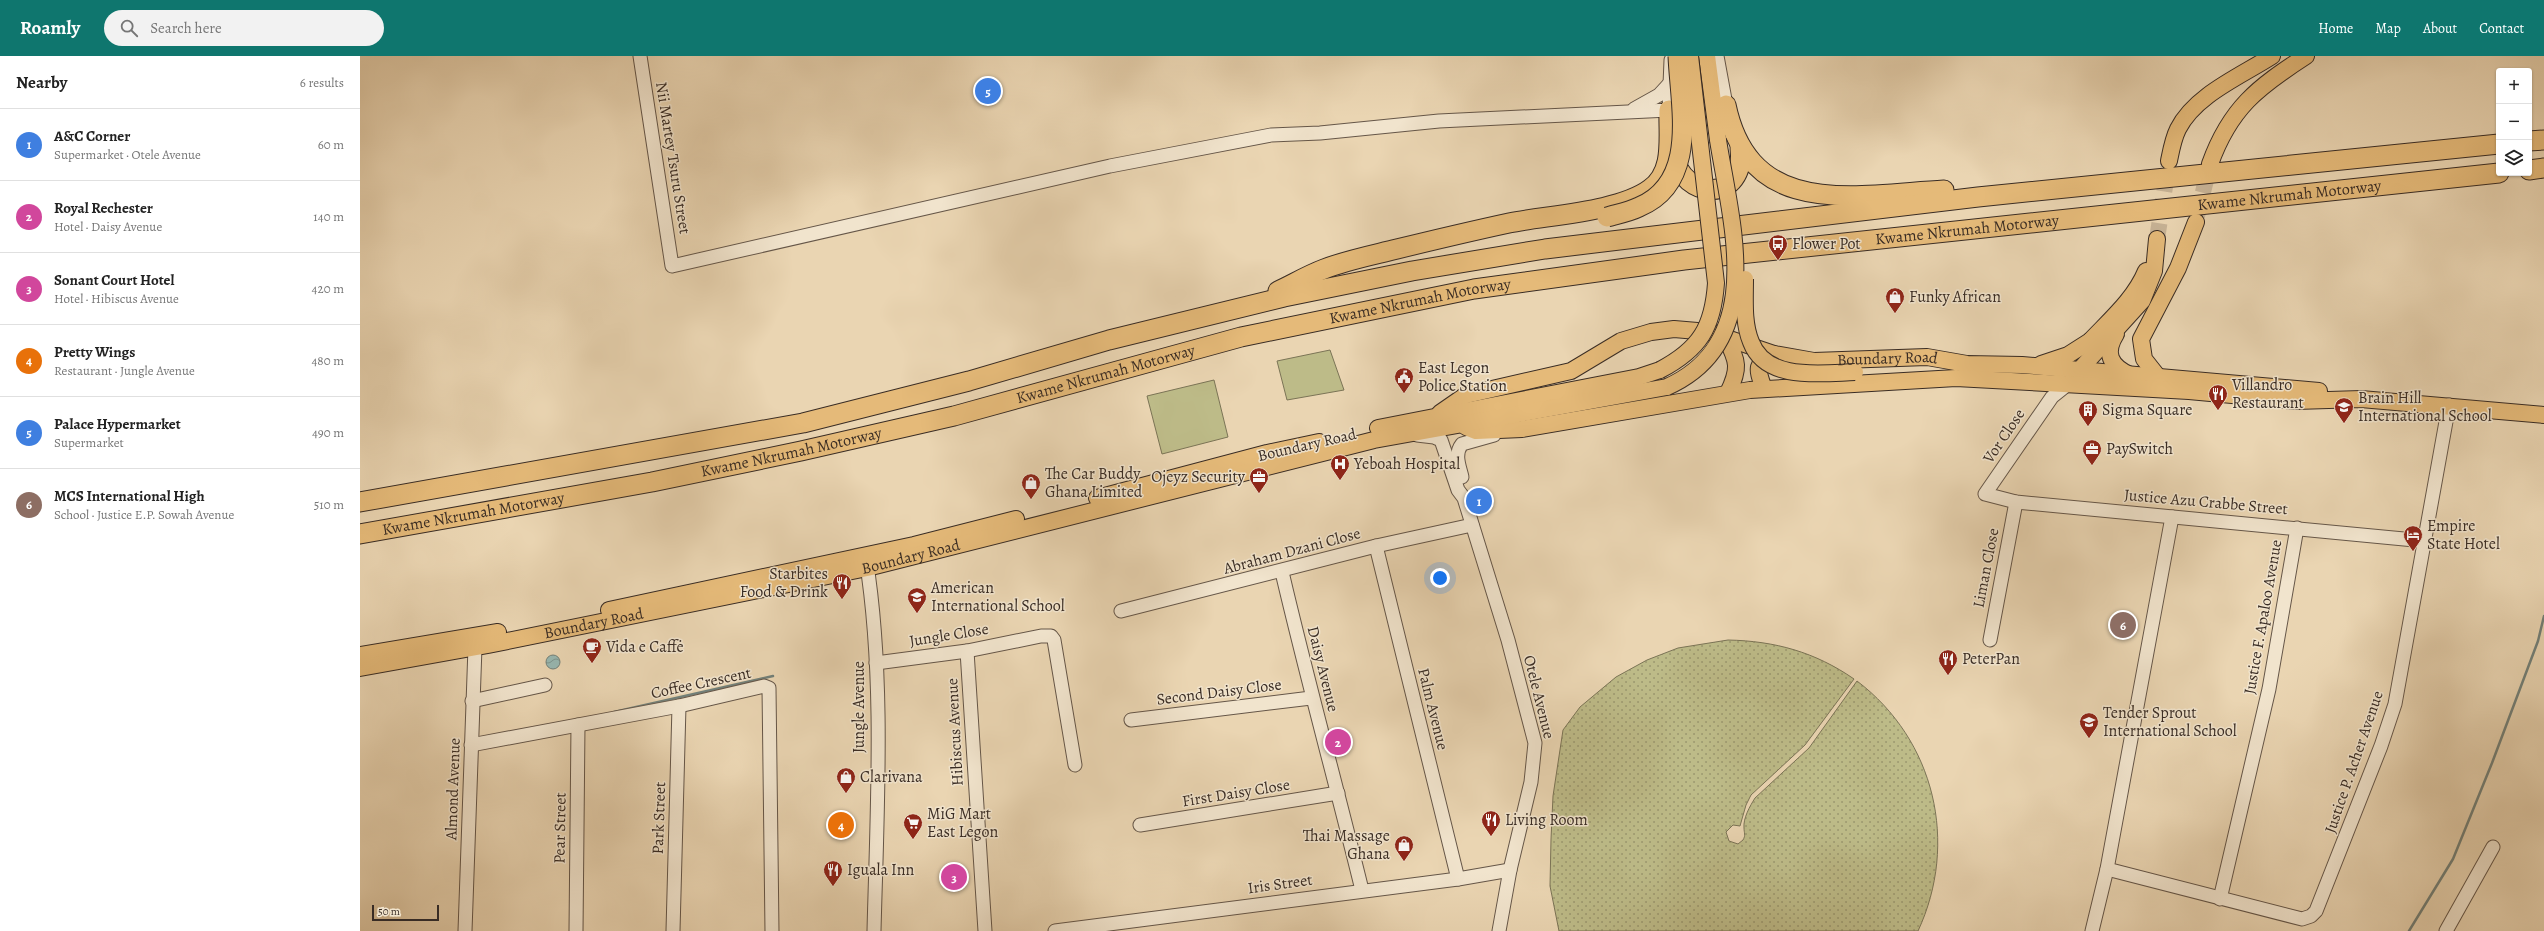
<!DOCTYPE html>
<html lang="en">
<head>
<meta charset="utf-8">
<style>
  body { margin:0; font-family:Alegreya,serif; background:#f2f2f2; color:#222 }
  .controls { position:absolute; right:12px; top:12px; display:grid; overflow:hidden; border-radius:4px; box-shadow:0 1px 3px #0004 }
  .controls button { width:36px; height:36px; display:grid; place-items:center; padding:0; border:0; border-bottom:1px solid #e0e0e0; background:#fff; color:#222; font:20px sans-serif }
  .scale { position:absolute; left:12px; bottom:10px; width:67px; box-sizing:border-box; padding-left:4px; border:2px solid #392c24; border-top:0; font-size:11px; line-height:14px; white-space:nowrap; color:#392c24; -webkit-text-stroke:3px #f1e4cd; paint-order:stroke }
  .you { position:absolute; left:1080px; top:522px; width:14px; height:14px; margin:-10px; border:3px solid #fff; border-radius:50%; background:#1a73e8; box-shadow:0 0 0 6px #1a73e833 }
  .badge { display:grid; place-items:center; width:26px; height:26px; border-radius:50%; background:#0f766e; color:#fff; font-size:13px; font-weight:700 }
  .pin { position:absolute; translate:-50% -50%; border:2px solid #fff; box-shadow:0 1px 4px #0006 }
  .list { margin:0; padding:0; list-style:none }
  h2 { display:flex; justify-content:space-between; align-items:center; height:52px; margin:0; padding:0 16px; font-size:17px }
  h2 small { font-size:13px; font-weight:400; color:#767676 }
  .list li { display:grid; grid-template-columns:26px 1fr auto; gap:12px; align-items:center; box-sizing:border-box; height:72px; padding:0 16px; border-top:1px solid #e0e0e0 }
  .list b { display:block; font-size:15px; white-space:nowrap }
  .list p { margin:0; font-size:13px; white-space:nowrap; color:#767676 }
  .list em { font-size:13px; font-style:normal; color:#767676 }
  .icon { flex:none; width:22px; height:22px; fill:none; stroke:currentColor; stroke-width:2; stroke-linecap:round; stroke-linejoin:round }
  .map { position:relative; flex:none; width:2184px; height:875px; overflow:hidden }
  header { display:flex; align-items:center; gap:24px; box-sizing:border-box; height:56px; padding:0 20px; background:#0f766e; color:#fff }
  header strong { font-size:19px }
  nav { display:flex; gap:22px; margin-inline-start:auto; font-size:14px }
  .search { width:280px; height:36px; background:#f2f2f2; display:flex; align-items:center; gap:10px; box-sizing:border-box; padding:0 14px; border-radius:22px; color:#767676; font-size:15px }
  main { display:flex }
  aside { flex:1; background:#fff }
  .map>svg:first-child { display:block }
  .grass { fill:url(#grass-dots); stroke:#7b7456 }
  .pitch { fill:#bdbb88; stroke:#7b7456 }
  .water { fill:url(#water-waves); stroke:#728079 }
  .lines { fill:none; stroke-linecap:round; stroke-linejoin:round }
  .stream { stroke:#728079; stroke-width:2.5 }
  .major-tunnel { stroke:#c7b396; stroke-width:16; stroke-dasharray:16 8; stroke-linecap:butt }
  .minor-casing { stroke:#655648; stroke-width:15 }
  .major-casing { stroke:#392c24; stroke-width:18 }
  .highway-casing { stroke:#392c24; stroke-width:21 }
  .minor { stroke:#f1e4cd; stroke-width:13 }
  .major { stroke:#e5ba79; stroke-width:16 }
  .highway { stroke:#e5ba79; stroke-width:19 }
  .major-bridge-casing { stroke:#392c24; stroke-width:18; stroke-linecap:butt }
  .highway-bridge-casing { stroke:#392c24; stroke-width:21; stroke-linecap:butt }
  .major-bridge { stroke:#e5ba79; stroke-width:16 }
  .highway-bridge { stroke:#e5ba79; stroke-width:19 }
  .labels { text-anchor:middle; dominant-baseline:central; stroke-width:3; stroke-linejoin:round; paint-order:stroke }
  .street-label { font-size:16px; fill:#392c24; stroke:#f1e4cd }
  .poi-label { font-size:16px; fill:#392c24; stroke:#f1e4cd; text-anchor:start }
</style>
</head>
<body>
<header>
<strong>Roamly</strong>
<div class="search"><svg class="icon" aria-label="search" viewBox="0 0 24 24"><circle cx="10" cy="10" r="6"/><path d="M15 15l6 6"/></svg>Search here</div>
<nav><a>Home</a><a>Map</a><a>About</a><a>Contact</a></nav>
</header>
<main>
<aside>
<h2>Nearby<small>6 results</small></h2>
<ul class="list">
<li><span class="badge" style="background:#3f7fe0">1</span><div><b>A&amp;C Corner</b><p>Supermarket · Otele Avenue</p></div><em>60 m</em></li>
<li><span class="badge" style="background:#d1479c">2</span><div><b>Royal Rechester</b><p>Hotel · Daisy Avenue</p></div><em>140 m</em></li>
<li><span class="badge" style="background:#d1479c">3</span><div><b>Sonant Court Hotel</b><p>Hotel · Hibiscus Avenue</p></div><em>420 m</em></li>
<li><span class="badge" style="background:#e8710a">4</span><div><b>Pretty Wings</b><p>Restaurant · Jungle Avenue</p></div><em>480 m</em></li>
<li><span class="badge" style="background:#3f7fe0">5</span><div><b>Palace Hypermarket</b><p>Supermarket</p></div><em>490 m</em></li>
<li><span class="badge" style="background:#8d6e63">6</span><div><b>MCS International High</b><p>School · Justice E.P. Sowah Avenue</p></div><em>510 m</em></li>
</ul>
</aside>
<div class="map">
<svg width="2184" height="875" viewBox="0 0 2184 875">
  <defs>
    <pattern id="grass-dots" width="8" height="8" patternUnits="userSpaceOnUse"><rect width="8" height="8" fill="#bdbb88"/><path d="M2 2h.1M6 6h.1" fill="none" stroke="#9b986f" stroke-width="1.8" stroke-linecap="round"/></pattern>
    <pattern id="water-waves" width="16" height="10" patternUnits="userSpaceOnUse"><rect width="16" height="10" fill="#98b8b2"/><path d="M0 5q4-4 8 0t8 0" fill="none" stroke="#7d9691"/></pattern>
  </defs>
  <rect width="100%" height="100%" fill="#ead5b2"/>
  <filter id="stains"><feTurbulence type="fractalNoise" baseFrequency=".005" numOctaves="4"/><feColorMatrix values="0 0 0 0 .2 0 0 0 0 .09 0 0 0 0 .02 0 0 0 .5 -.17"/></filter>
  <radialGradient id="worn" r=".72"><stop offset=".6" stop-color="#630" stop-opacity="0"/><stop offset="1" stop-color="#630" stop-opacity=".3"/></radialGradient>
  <path class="grass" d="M1368,584c47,1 87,12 126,39l-49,66 -54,50 -5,10 -6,21 -7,-1 -7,7 3,9 9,3 5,-4c3,-5 1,-7 1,-12 -1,-10 6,-22 11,-30l54,-50 48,-67c78,59 102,162 61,250h-359l-9,-45 1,-47 2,-43 10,-66 17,-23 36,-30 31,-17 31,-12z"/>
  <g class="pitch">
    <path d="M970,294l14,40 -57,10 -10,-39z"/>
    <path d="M854,324l14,57 -66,17 -15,-58z"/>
  </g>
  <circle class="water" cx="193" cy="606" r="7"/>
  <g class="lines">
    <g class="stream">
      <path d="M254,656l159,-36"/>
      <path d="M2049,875l44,-72 39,-96 46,-122 6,-25"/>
    </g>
    <g class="major-tunnel">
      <path d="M1837,160l13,-52"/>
      <path d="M1797,183l11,-72"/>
    </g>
    <defs>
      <g id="minor">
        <path d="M280,0l32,210 438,-100 161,-31 49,-2 119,-12 230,-11 2,-50"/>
        <path d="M1357,0l9,49"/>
        <path d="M1274,53l25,-14 11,-12"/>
        <path d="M1707,329l-15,12 -67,97 31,8 409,39"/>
        <path d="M1057,379l17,2 7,3 17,50 6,8 44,142 27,103 -4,39 -21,88 -11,61"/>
        <path d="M1102,421c-3,-12 -8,-23 0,-33l32,-9"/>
        <path d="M1016,490l82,333"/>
        <path d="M506,503c19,119 11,251 8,372"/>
        <path d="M922,516c25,107 54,212 80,318"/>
        <path d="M761,555l255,-65 96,-21"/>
        <path d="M1630,584l26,-138"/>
        <path d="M607,595l18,280"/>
        <path d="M516,607l91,-12 74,-15h10l3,4 21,125"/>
        <path d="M112,645l73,-16"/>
        <path d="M771,664l180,-22"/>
        <path d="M111,689l208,-39 85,-20 5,2 3,243"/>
        <path d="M780,769l198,-32"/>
        <path d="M1747,813l195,50 9,-3 5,-5 65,-165 14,-42 54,-299"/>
        <path d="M1860,843l49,-210 28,-161"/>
        <path d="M105,875l10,-284"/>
        <path d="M216,875l2,-206"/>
        <path d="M313,875l6,-225"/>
        <path d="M695,875l403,-52 52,-9"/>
        <path d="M1732,875l15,-62 65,-352"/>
        <path d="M2086,875l47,-84"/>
      </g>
      <g id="major">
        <path d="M1347,0l11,84"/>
        <path d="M1809,105c2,-10 4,-22 9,-32 17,-34 63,-53 94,-73"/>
        <path d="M1850,108c20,-56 48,-77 96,-108"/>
        <path d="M1756,278c-12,19 -6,32 14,41"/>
        <path d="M1366,282c12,24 14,30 2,55"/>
        <path d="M1731,284c20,-21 44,-42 55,-69"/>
        <path d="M1681,308l27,-9 22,-14"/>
        <path d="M1714,320l68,-75 12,-30 3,-32"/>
        <path d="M1799,322l-15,-19 -3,-20 37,-71 18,-46"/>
        <path d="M1404,333c-7,-20 -10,-25 10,-35"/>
        <path id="s1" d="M1080,357l26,-18 105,-24 50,-30 30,-9 23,-3 35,3 65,22 40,7 113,-4 40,7 55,1 297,26"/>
        <path d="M1106,371l10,4 46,-2 228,-39 206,-12 233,13 107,10 65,-2 183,16"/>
        <path d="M1018,372l261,-51 21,-7"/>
        <path d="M737,442l170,-45 52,-11"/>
        <path d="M249,554l305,-65 102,-26"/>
        <path d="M0,599l138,-23"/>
        <path id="s2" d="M0,612l128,-23 379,-77 507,-128 293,-53"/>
      </g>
      <g id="highway">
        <path d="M1366,49c24,115 129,90 218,85"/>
        <path d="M2169,85l15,-1"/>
        <path d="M1313,97c10,50 74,49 67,-5"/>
        <path d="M2169,114l15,-2"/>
        <path d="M918,235c15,-7 30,-16 46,-22 23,-9 49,-14 73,-20 37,-9 75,-18 112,-26 39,-8 110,-11 141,-34 25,-18 18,-52 19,-79"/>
        <path d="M0,446l443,-79 166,-42 140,-41 175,-43 128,-26 133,-22 433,-52 521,-53"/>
        <path id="s3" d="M0,478l292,-52 149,-31 153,-35 287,-79 233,-48 210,-29 815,-87"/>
      </g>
    </defs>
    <use href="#minor" class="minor-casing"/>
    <use href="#major" class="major-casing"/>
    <use href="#highway" class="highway-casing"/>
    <use href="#minor" class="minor"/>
    <use href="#major" class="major"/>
    <use href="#highway" class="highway"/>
    <defs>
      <g id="major-bridge">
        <path d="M1385,223c0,21 -2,44 6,63 15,40 71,31 104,30"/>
        <path d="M1300,314c40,-21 53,-43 56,-87l-26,-227"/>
        <path d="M1307,331c101,-45 64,-164 51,-247"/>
      </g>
      <path id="highway-bridge" d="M1247,161c10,-3 22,-5 32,-10 60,-25 41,-100 39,-151"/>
    </defs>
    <use href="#major-bridge" class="major-bridge-casing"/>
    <use href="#highway-bridge" class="highway-bridge-casing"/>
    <use href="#major-bridge" class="major-bridge"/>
    <use href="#highway-bridge" class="highway-bridge"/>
  </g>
  <defs>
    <symbol id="bus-pin" viewBox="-11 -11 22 30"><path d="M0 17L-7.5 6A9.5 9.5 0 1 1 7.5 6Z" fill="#8f2418" stroke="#f1e4cd"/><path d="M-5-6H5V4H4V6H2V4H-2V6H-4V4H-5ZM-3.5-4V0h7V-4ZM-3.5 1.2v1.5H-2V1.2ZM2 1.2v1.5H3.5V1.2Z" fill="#fff"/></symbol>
    <symbol id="shop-pin" viewBox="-11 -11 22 30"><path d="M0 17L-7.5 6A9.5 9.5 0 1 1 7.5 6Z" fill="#8f2418" stroke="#f1e4cd"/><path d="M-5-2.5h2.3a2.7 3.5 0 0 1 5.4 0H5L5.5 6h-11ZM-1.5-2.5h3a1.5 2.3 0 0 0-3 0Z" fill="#fff"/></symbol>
    <symbol id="civic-pin" viewBox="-11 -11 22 30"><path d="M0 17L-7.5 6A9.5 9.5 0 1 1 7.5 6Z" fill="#8f2418" stroke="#f1e4cd"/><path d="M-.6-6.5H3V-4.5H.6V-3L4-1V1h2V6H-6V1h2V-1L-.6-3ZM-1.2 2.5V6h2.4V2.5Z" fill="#fff"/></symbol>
    <symbol id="restaurant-pin" viewBox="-11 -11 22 30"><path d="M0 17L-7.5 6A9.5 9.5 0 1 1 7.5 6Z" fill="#8f2418" stroke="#f1e4cd"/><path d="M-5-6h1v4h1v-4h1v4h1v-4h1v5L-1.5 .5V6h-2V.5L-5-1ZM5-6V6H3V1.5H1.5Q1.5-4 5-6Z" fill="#fff"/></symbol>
    <symbol id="school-pin" viewBox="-11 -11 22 30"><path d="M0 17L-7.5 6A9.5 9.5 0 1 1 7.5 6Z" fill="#8f2418" stroke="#f1e4cd"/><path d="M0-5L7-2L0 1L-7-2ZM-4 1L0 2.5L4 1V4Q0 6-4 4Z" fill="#fff"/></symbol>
    <symbol id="building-pin" viewBox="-11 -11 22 30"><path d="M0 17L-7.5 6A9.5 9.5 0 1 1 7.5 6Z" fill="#8f2418" stroke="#f1e4cd"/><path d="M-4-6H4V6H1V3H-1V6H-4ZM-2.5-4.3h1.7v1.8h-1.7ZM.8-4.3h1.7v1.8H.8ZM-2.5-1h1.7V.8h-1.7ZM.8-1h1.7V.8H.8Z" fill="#fff"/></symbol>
    <symbol id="office-pin" viewBox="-11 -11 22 30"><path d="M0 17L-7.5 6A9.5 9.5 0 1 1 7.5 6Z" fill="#8f2418" stroke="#f1e4cd"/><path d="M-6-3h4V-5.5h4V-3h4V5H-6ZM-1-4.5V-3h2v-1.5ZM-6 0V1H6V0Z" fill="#fff"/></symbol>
    <symbol id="hospital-pin" viewBox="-11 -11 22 30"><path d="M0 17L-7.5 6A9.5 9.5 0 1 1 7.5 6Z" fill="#8f2418" stroke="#f1e4cd"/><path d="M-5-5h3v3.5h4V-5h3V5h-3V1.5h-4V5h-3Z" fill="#fff"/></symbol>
    <symbol id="hotel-pin" viewBox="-11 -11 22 30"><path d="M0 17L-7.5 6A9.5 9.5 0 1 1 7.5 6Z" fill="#8f2418" stroke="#f1e4cd"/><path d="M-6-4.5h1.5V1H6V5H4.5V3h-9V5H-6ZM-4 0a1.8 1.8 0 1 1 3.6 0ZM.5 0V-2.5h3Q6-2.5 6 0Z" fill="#fff"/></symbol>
    <symbol id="cafe-pin" viewBox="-11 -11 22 30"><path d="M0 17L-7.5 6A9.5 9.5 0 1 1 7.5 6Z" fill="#8f2418" stroke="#f1e4cd"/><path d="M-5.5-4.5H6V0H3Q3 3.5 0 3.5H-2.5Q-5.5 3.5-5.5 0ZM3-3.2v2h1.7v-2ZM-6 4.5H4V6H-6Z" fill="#fff"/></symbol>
    <symbol id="supermarket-pin" viewBox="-11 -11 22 30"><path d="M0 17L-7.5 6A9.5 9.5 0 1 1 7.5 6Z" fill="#8f2418" stroke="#f1e4cd"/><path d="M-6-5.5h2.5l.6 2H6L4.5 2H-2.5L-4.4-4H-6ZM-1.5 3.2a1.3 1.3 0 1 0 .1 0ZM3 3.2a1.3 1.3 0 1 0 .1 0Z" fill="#fff"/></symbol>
  </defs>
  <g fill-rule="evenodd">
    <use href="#bus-pin" x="1407" y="177" width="22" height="30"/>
    <use href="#shop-pin" x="1524" y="230" width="22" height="30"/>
    <use href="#civic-pin" x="1033" y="310" width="22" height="30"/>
    <use href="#restaurant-pin" x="1847" y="327" width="22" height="30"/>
    <use href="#school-pin" x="1973" y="340" width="22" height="30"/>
    <use href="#building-pin" x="1717" y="343" width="22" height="30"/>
    <use href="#office-pin" x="1721" y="382" width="22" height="30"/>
    <use href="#hospital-pin" x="969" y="397" width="22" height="30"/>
    <use href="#office-pin" x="888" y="410" width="22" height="30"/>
    <use href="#shop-pin" x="660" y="416" width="22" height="30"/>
    <use href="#hotel-pin" x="2042" y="468" width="22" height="30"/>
    <use href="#restaurant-pin" x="471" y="516" width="22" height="30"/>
    <use href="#school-pin" x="546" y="530" width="22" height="30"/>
    <use href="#cafe-pin" x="221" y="580" width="22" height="30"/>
    <use href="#restaurant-pin" x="1577" y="592" width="22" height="30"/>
    <use href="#school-pin" x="1718" y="655" width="22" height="30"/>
    <use href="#shop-pin" x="475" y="710" width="22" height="30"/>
    <use href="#restaurant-pin" x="1120" y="753" width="22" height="30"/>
    <use href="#supermarket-pin" x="542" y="756" width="22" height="30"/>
    <use href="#shop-pin" x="1033" y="778" width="22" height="30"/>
    <use href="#restaurant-pin" x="462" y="803" width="22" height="30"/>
  </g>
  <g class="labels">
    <g class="street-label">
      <text transform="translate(313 102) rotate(81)">Nii Martey Tsuru Street</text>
      <text stroke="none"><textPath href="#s3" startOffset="1962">Kwame Nkrumah Motorway</textPath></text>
      <text stroke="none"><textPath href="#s3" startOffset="1638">Kwame Nkrumah Motorway</textPath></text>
      <text stroke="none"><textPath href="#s3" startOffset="1086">Kwame Nkrumah Motorway</textPath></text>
      <text stroke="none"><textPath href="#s1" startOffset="470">Boundary Road</textPath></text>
      <text stroke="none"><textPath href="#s3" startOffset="763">Kwame Nkrumah Motorway</textPath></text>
      <text transform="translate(1644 380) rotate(-56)">Vor Close</text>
      <text transform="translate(947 389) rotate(-13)">Boundary Road</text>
      <text stroke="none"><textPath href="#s3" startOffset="439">Kwame Nkrumah Motorway</textPath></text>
      <text transform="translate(1846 446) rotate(5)">Justice Azu Crabbe Street</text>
      <text stroke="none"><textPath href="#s3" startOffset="115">Kwame Nkrumah Motorway</textPath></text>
      <text transform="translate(932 495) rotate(-15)">Abraham Dzani Close</text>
      <text stroke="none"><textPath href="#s2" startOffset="562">Boundary Road</textPath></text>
      <text transform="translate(1626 512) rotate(-79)">Liman Close</text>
      <text transform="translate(1903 561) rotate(-80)">Justice F. Apaloo Avenue</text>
      <text stroke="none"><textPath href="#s2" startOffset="238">Boundary Road</textPath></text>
      <text transform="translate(589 579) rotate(-9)">Jungle Close</text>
      <text transform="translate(963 613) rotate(76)">Daisy Avenue</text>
      <text transform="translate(341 627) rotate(-12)">Coffee Crescent</text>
      <text transform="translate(859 636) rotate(-7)">Second Daisy Close</text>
      <text transform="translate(1179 641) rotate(76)">Otele Avenue</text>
      <text transform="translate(499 651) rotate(-90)">Jungle Avenue</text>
      <text transform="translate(1073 653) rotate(76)">Palm Avenue</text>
      <text transform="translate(595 676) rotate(-93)">Hibiscus Avenue</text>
      <text transform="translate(1994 706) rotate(-71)">Justice P. Acher Avenue</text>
      <text transform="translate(93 733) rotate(-88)">Almond Avenue</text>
      <text transform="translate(876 737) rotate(-9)">First Daisy Close</text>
      <text transform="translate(299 762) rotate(-88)">Park Street</text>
      <text transform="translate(200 772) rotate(-89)">Pear Street</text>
      <text transform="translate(920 828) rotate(-8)">Iris Street</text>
    </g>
    <g class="poi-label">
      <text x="1432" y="188">Flower Pot</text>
      <text x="1549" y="241">Funky African</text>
      <text x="1058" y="312">East Legon<tspan x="1058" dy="18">Police Station</tspan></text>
      <text x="1872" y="329">Villandro<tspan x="1872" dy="18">Restaurant</tspan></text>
      <text x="1998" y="342">Brain Hill<tspan x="1998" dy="18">International School</tspan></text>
      <text x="1742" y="354">Sigma Square</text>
      <text x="1746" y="393">PaySwitch</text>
      <text x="994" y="408">Yeboah Hospital</text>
      <text x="685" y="418">The Car Buddy<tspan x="685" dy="18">Ghana Limited</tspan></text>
      <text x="885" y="421" text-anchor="end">Ojeyz Security</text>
      <text x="2067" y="470">Empire<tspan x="2067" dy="18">State Hotel</tspan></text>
      <text x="468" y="518" text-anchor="end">Starbites<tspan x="468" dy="18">Food &amp; Drink</tspan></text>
      <text x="571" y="532">American<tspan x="571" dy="18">International School</tspan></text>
      <text x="246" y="591">Vida e Caffė</text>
      <text x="1602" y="603">PeterPan</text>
      <text x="1743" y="657">Tender Sprout<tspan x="1743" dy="18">International School</tspan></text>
      <text x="500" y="721">Clarivana</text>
      <text x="567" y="758">MiG Mart<tspan x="567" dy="18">East Legon</tspan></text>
      <text x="1145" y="764">Living Room</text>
      <text x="1030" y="780" text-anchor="end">Thai Massage<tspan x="1030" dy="18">Ghana</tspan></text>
      <text x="487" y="814">Iguala Inn</text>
    </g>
  </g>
  <rect width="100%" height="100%" filter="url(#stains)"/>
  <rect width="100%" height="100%" fill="url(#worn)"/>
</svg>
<div class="controls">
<button>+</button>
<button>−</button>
<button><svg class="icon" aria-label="layers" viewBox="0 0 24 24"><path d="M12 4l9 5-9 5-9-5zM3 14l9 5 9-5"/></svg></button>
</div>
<div class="scale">50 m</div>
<div class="you"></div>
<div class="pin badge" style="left:1119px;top:445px;background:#3f7fe0">1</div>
<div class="pin badge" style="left:978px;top:686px;background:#d1479c">2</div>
<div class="pin badge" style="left:594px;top:821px;background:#d1479c">3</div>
<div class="pin badge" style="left:481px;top:769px;background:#e8710a">4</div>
<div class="pin badge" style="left:628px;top:35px;background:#3f7fe0">5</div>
<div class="pin badge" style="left:1763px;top:569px;background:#8d6e63">6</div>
</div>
</main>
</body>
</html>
